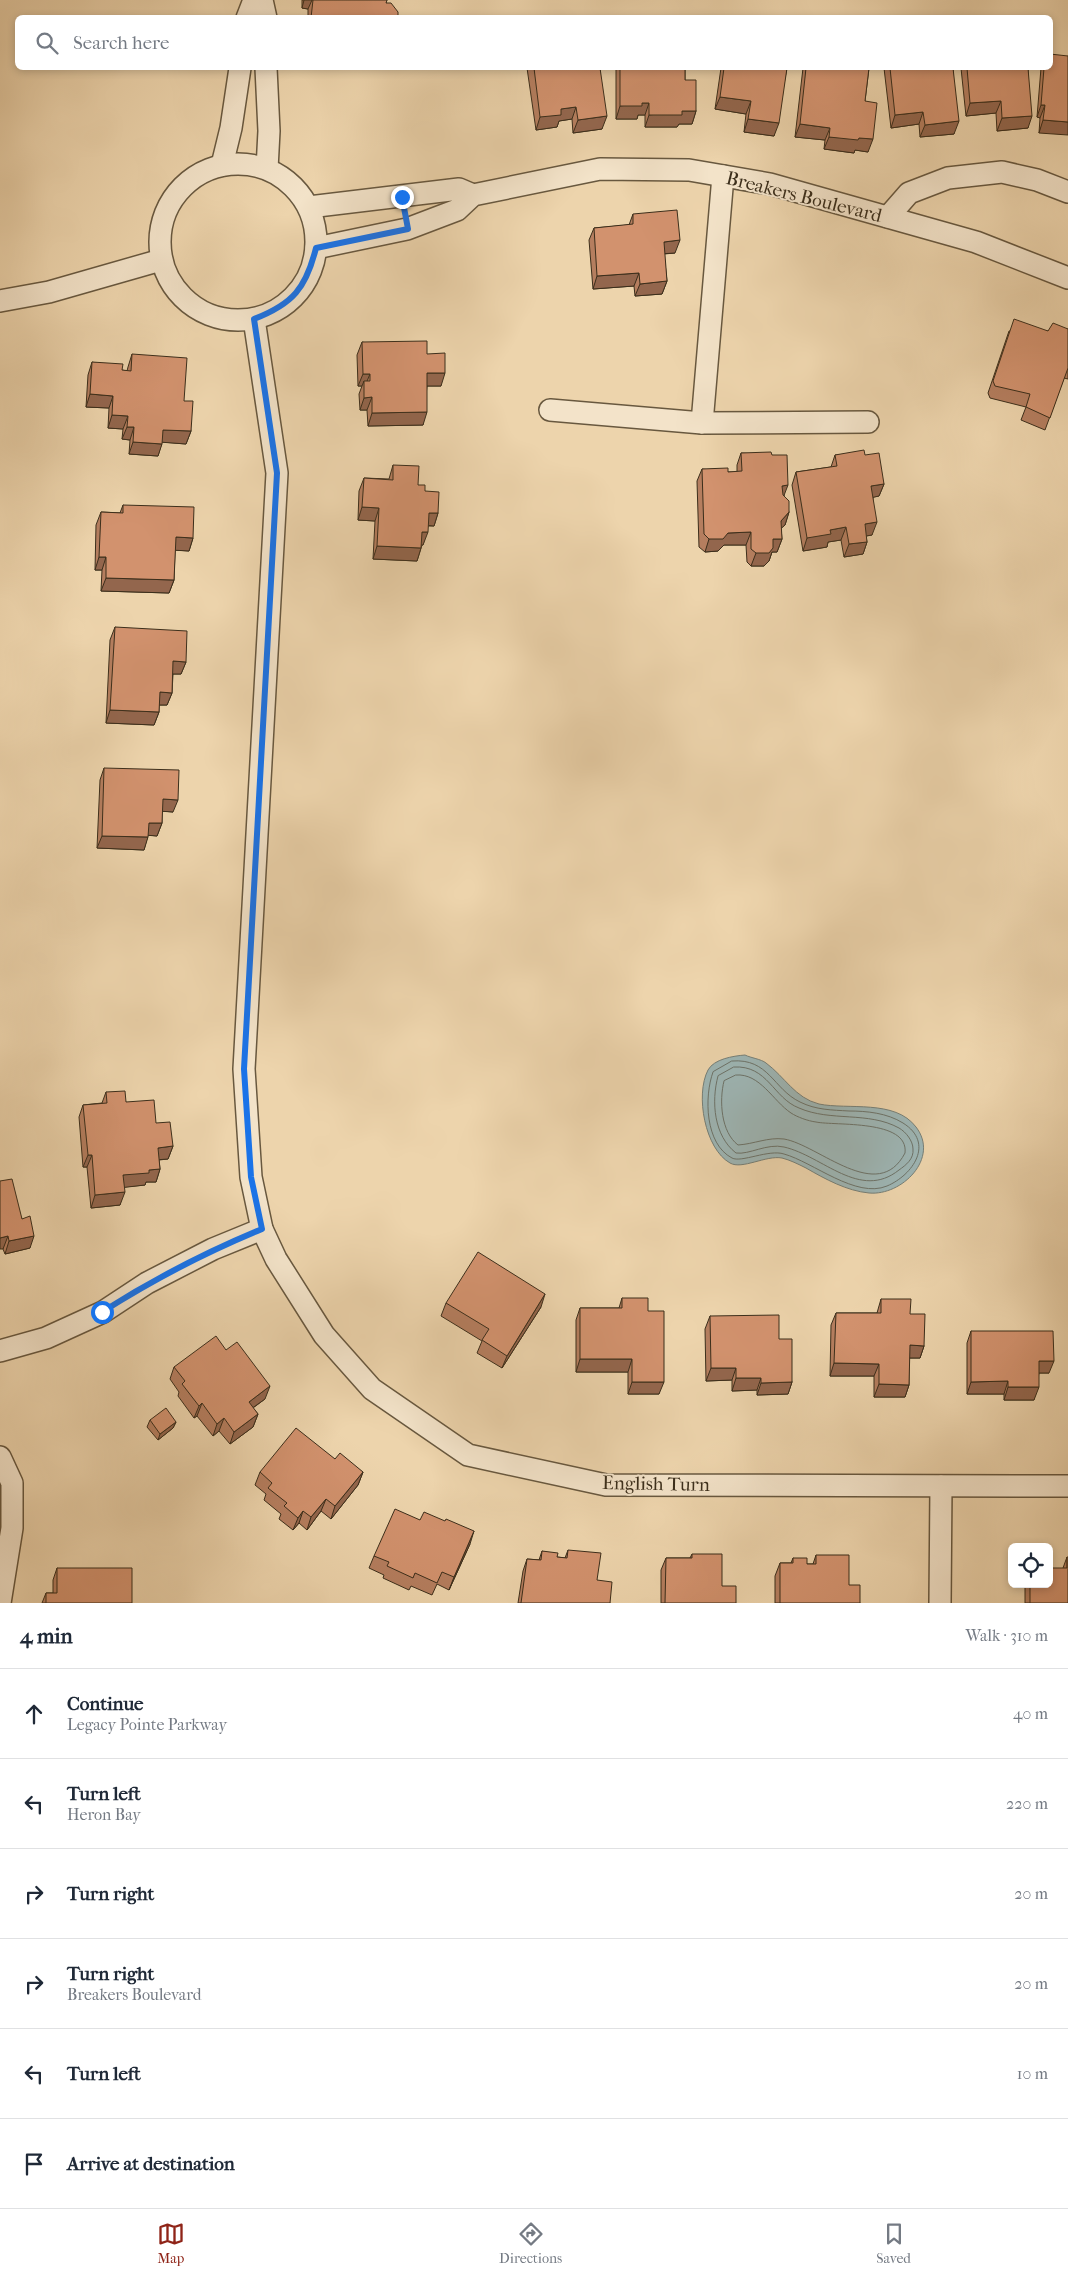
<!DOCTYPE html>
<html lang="en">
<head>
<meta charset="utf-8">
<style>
  body { margin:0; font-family:"IM FELL French Canon",serif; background:#f6f6f7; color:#1f2937 }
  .controls { position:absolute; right:15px; bottom:15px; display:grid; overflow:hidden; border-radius:8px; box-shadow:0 2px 8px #0003 }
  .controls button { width:45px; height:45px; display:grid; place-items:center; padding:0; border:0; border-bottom:1px solid #e0e1e3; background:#fff; color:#1f2937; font:25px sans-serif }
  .stop { position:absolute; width:15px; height:15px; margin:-11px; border:4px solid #1a73e8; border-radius:50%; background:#fff }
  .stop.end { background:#1a73e8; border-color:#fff; box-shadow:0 1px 5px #0008 }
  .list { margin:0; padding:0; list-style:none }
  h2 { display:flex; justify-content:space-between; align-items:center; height:65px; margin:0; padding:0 20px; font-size:21px }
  h2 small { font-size:16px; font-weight:400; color:#747a83 }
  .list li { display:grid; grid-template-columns:32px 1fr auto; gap:15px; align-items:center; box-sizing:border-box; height:90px; padding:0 20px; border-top:1px solid #e0e1e3 }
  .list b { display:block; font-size:19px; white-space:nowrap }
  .list p { margin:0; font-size:16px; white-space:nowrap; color:#747a83 }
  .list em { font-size:16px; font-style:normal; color:#747a83 }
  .icon { flex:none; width:28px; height:28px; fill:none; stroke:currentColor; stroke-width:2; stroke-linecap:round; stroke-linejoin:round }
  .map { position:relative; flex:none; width:1068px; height:1603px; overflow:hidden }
  .search { position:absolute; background:#fff; box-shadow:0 2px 8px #0003; left:15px; right:15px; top:15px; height:55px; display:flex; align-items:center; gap:12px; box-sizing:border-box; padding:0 18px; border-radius:8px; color:#747a83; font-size:19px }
  .sheet { height:605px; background:#fff }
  nav { display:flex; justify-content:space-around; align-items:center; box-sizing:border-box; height:70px; border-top:1px solid #e0e1e3; background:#fff; font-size:14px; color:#747a83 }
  nav a { display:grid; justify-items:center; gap:2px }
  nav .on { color:#8f2418 }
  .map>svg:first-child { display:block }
  .water { fill:#9db5b4; stroke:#767f77 }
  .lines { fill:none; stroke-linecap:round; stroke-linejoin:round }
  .shore { stroke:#6c7268; stroke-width:1 }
  .street-casing { stroke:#68583f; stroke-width:24 }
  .street { stroke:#f3e3c9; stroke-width:21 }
  .wall { fill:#b57e5f; stroke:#3b2e1b }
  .shaded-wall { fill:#93664d; stroke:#3b2e1b }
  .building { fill:#d2926e; stroke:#3b2e1b }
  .route { stroke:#1a73e8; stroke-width:6 }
  .labels { text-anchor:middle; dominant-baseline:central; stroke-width:4; stroke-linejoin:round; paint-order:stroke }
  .street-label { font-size:19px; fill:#3b2e1b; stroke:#f3e3c9 }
</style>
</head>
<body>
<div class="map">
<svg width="1068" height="1603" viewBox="0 0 1068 1603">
  <rect width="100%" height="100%" fill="#edd4ac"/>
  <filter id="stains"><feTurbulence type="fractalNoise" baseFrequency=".004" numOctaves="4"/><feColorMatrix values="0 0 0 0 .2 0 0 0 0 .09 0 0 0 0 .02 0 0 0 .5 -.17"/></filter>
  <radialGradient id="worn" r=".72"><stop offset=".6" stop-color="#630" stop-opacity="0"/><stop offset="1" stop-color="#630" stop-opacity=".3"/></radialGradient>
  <path class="water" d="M745,1055c6,3 16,4 21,8 19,14 29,35 53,41 29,6 76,-5 97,23 24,31 -14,69 -47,66 -22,-2 -44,-14 -63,-25 -8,-4 -16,-8 -24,-10 -16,-3 -40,12 -52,5 -25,-14 -35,-68 -22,-93 6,-11 25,-14 37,-15z"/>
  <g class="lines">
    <g class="shore">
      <path d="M732,1061c37,-3 41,28 68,41 16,8 32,8 49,9 18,0 38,2 54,12 32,20 10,52 -16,63 -31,13 -74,-24 -103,-32 -15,-5 -43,9 -52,4 -27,-14 -28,-61 -19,-86z"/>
      <path d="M734,1067c34,-2 39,31 65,41 32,14 69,3 100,20 7,4 14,13 14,21 1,10 -7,16 -14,21 -39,31 -76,-14 -115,-23 -17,-4 -35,8 -48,6 -22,-17 -25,-51 -18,-77z"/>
      <path d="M736,1075c24,-2 37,26 55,38 6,4 17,8 25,9 19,4 93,-3 89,31 -27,52 -86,-8 -121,-14 -16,-2 -30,5 -46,6 -17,-13 -19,-44 -14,-64z"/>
    </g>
    <defs>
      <g id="street">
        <path d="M262,0l4,18"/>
        <path d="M247,18l7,-18"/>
        <path d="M266,68l3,63 -2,38"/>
        <circle cx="238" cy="242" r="78"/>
        <path d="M222,165l9,-37 9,-60"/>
        <path d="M309,207l150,-18 14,6"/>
        <path d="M888,217l21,-24 39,-15 54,-6 35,8 31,12"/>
        <path d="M316,248l91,-19 50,-19 16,-15 127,-26 89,1 81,14 206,58 92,36"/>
        <path d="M0,301l49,-9 112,-32"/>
        <path d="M254,319l23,154 -33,596 7,108 11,52 14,30 48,76 48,54 96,66 138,30 462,1"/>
        <path d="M550,410l152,13 166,-1"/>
        <path d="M702,423l21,-247"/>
        <path d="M0,1351l46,-13 57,-26 44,-29 66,-34 49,-20"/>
        <path d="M0,1457l12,26v45l-12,75"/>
        <path d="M940,1603l1,-117"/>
      </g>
    </defs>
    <use href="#street" class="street-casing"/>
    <use href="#street" class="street"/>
  </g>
  <g class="wall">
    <path d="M302,0h85l-1,3 12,15h-90v-9l-6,-1z"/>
    <path d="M1068,56l-29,77 1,-15 -3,-1 4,-49h9z"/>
    <path d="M527,68h73l2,61 -29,4 -1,-14 -13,2 -2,6 -21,3z"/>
    <path d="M616,68h69v12l11,31 -4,13h-13l-2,3h-32v-12h-7l-1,4h-21z"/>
    <path d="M721,68h66l-13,68 -30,-4 2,-18 -31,-5z"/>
    <path d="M803,68h66l-4,33 3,51 -13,-2 -1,3 -30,-4 1,-9 -30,-3z"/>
    <path d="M884,68h69l1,66 -34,3 -1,-13 -28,4z"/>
    <path d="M961,68h67v60l-31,3 -1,-18 -30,3z"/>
    <path d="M633,214l42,39 -11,1 3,27 -5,13 -27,2 -1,-10 -41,3 -4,-49 5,-12 35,-3z"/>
    <path d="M1068,329v50l-4,-1 -19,52 -24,-10 5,-13 -36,-9 -2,-5 21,-62h39z"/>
    <path d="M362,342l65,12 14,32h-14l-4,39 -55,1 -1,-16h-7l-1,-16 3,-8h-4l-1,-31z"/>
    <path d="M132,354l52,47 7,30 -5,13 -24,-2 -4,14 -29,-2 1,-14 -8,-1 1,-10 -15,-1 1,-20 -23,-1 2,-32 4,-13 30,8 5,1 1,-4z"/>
    <path d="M741,453l31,2 17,57 -4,13 -4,3 1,11 -5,13h-5l-3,9 -5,5h-13l-4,-4 -1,-17h-22l-6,6 -13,1 -6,-5 -2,-66 5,-12 26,3h9v-7z"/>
    <path d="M835,455h30l19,29 -5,12 -6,1 -1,38 -6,1 1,6 -4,12 -19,3 -3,-17 -13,2 -1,5 -24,4 -11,-66 4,-13 35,-5z"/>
    <path d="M393,465l25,20 7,6 13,22 -4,13h-6l-5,19h-1l-5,16 -44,-2 2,-38 -17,-1 1,-29 5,-13 25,1z"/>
    <path d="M123,505l70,33 -4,13 -14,-1 -1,30 -5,13 -68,-2 1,-21h-7l1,-45 5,-13 19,1z"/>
    <path d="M115,627l71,35 -5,12h-8l-1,19 -5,12h-8v7l-5,13 -48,-2 4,-83z"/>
    <path d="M104,768l69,44 -11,-1v12l-5,13 -9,-1 -4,15 -47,-2 3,-68z"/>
    <path d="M106,1092l20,10 30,21 17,23 -5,13 -9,1 1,9 -4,13h-10l-1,3 -21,2 -4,18 -29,3 -4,-41h-4l-4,-50 4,-12 19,-2z"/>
    <path d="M0,1181l22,38 8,29 -25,6 -2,-5z"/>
    <path d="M622,1298l26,13 11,83h-31v-22h-52v-52l4,-12h39z"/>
    <path d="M881,1299l29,15 14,32 -4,12h-11v27l-4,12h-31v-21h-44l1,-51 5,-12h41z"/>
    <path d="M446,1303l95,4 -39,61 -25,-15 5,-12 -41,-25z"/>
    <path d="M710,1316l69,23 13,43 -4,12 -31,1v-5l-25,1v-11l-26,1 -1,-52z"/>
    <path d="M971,1331l78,42h-10l-5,27h-30v-6h-37v-51z"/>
    <path d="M226,1350l39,49 -12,9 5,6 -5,13 -23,17 -11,-13 -6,5 -16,-20 -3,2 -16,-22 1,-4 -9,-13 4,-12z"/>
    <path d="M150,1420l26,2 -3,6 -15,12 -11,-13z"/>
    <path d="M335,1459l28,13 -5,13 -27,34 -10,-8 -14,19 -8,-7 -6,7 -14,-11 2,-5 -17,-14 2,-6 -11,-9 5,-13z"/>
    <path d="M470,1544l-21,46 -12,-6 -5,11 -21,-9 -2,4 -26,-12 1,-3 -15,-7 5,-12z"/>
    <path d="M568,1550l29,30 13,23h-92l5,-32 4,-12 12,1 3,-9 15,6 8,1z"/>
    <path d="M692,1554l30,32 14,17h-75v-33l5,-12h24z"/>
    <path d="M816,1555l33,30 11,18h-85v-27l5,-13h11l2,-5 14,6h6z"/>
    <path d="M1067,1557l1,46h-43v-15l2,-4h22l14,-16z"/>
    <path d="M57,1568l75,35h-90l4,-10h7v-13z"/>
  </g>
  <g class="shaded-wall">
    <path d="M304,0h8l-4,9 -6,-1z"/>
    <path d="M720,97l31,4 -5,13 -31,-5z"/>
    <path d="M1001,101l-5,12 -30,3 4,-13z"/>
    <path d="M642,103h7l-4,12h-7l-1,4h-21l4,-13z"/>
    <path d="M1041,105h4l-5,13 -3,-1z"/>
    <path d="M576,107l-4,12 -13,2 -2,6 -21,3 4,-13 21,-8z"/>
    <path d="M682,111h14l-4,13h-13l-2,3h-32l4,-12z"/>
    <path d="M923,112l-4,12 -28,4 4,-13z"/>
    <path d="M607,116l-5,13 -29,4 5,-13z"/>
    <path d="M1032,116l-4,12 -31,3 5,-13z"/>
    <path d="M748,119l31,4 -5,13 -30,-4z"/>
    <path d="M1043,120l25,2v13l-29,-2z"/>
    <path d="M959,121l-5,13 -34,3 5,-12z"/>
    <path d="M800,124l30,4 -5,12 -30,-3z"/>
    <path d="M829,137l30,1 14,1 -5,13 -13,-2 -1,3 -30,-4z"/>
    <path d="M680,240l-5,13 -16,1 5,-12z"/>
    <path d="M639,273l-5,13 -41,3 4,-13z"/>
    <path d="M667,281l-5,13 -27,2 5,-12z"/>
    <path d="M427,373h18l-4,13h-19z"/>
    <path d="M363,374h7l-5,12 -1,-5 -2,5h-4z"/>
    <path d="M90,394l23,2 -4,12 -23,-1z"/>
    <path d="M372,397l-5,13h-7l4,-12z"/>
    <path d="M427,412l-4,13 -55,1 4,-13z"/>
    <path d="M112,415l16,1 -5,13 -15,-1z"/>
    <path d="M127,427h7l-4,13 -8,-1z"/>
    <path d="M163,430l28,1 -5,13 -27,-2z"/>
    <path d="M133,442l29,2 -4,12 -29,-2z"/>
    <path d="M884,484l-5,12 -13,3 5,-13z"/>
    <path d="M788,485l-5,13h-5l4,-12z"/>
    <path d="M362,507l17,1 -4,13 -17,-1z"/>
    <path d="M789,512l-4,13 -9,8 5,-12z"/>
    <path d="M429,513h9l-4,13 -10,-1z"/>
    <path d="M877,522l-5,13 -12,2 5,-13z"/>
    <path d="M846,527l-5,13 -13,2 -1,5 -24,4 4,-13 23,-8z"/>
    <path d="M422,532h6l-5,13h-5z"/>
    <path d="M751,532l-5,13h-22l-6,6 -13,1 4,-13 19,-6z"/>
    <path d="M176,537l17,1 -4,13 -18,-1z"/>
    <path d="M773,539h9l-5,13h-5l-3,9 -5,5h-13l5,-13z"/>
    <path d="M867,542l-4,12 -19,3 5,-13z"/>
    <path d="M377,546l44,2 -4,13 -44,-2z"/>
    <path d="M99,557h7l-4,13h-7z"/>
    <path d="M106,578l68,2 -5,13 -68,-2z"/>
    <path d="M173,661l13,1 -5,12h-12z"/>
    <path d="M160,692l12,1 -5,12h-12z"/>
    <path d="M110,710l49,2 -5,13 -48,-2z"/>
    <path d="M163,799l15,1 -5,12 -15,-1z"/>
    <path d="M149,823h13l-5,13 -13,-1z"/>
    <path d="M102,836l46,1 -4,13 -47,-2z"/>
    <path d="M173,1146l-5,13 -14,1 4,-12z"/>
    <path d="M88,1155h4l-5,12h-4z"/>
    <path d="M160,1169l-4,13h-10l-1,3 -26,3 4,-13 26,-5z"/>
    <path d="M125,1192l-5,13 -29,3 4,-13z"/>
    <path d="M8,1236l-5,13h-3v-11z"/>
    <path d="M34,1236l-4,12 -25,6 4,-13z"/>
    <path d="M545,1294l-4,13 -39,61 5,-12z"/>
    <path d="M910,1345l14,1 -4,12h-15z"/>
    <path d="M580,1359h52l-4,13h-52z"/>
    <path d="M1039,1361h15l-5,12h-15z"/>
    <path d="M834,1363l45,1 -5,12h-44z"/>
    <path d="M711,1368h25l-4,12 -26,1z"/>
    <path d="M736,1378h25l-4,12 -25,1z"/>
    <path d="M1008,1381l-4,13h-37l4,-12z"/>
    <path d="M632,1382h32l-5,12h-31z"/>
    <path d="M792,1382l-4,12 -31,1 4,-12z"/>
    <path d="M879,1384l30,1 -4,12h-31z"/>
    <path d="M270,1386l-5,13 -21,15 5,-12z"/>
    <path d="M1008,1387h31l-5,13h-30z"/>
    <path d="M202,1403l-5,13 -3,2 5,-12z"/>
    <path d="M258,1414l-5,13 -23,17 4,-12z"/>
    <path d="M224,1418l-5,13 -6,5 4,-12z"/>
    <path d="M176,1422l-3,6 -15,12 2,-6z"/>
    <path d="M363,1472l-5,13 -27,34 4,-13z"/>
    <path d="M326,1499l-5,12 -14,19 4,-13z"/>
    <path d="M303,1511l-4,12 -6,7 5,-12z"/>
    <path d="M474,1531l-4,13 -21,46 5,-13z"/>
  </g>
  <g class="building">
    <path d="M313,0h74l-1,3h5l7,9v6h-87z"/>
    <path d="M1050,54l18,2v66l-25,-2 2,-15h-4l3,-37h6z"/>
    <path d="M534,68h66l7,48 -29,4 -2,-13 -15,2v6l-21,2z"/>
    <path d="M620,68h65v12h11v31h-14v4h-33v-12h-7v3h-22z"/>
    <path d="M724,68h63l-8,55 -31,-4 3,-18 -31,-4z"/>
    <path d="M806,68h63l-4,33 12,2 -4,36 -14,-1 -1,2 -29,-3 1,-9 -30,-4z"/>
    <path d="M890,68h63l6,53 -34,4 -2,-13 -28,3z"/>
    <path d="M967,68h61l4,48 -30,2 -1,-17 -31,2z"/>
    <path d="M677,210l3,30 -16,2 3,39 -27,3 -1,-11 -42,3 -3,-48 39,-4v-10z"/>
    <path d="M1014,319l34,12 5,-8 15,6v39l-18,50 -24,-11 4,-13 -35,-8 -2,-5z"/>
    <path d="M427,341v13l18,-1v20h-18v39l-55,1v-16l-8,1v-17h6v-7h-7l-1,-32z"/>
    <path d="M132,354l55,4 -3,43h9l-2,30 -28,-1 -1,14 -29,-2 1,-15h-7l1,-11 -16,-1 1,-19 -23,-2 2,-32 31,2 -1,6 9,1z"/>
    <path d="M864,450l1,5 14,-2 5,31 -13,2 6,36 -12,2 2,18 -18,2 -3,-17 -16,3 1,4 -24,4 -11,-66 41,-6 -2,-11z"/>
    <path d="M771,452l1,3h15l1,30 -6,1 1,9 6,6v11l-8,9 1,18h-9v9l-4,5h-13l-5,-4v-17l-23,1 -5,6h-14l-5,-5 -2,-65 26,-1v4l14,-1 -1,-18z"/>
    <path d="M393,465l26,1 -1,19h7v6l14,1 -1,21h-9l-1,19h-6l-1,16 -44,-2 2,-38 -17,-1 2,-29 29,2z"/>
    <path d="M123,505l71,2 -1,31 -17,-1 -2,43 -68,-2v-21h-7l2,-45 22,1z"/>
    <path d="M115,627l72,4 -1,31 -13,-1 -1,32 -12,-1 -1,20 -49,-2z"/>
    <path d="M104,768l75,2 -1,30 -15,-1 -1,24h-13l-1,14 -46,-1z"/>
    <path d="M125,1091l1,11 28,-2 2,23 14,-1 3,24 -15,2 2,21 -11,1v3l-26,2 2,17 -30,3 -3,-40h-4l-5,-50 24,-2 -1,-11z"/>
    <path d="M12,1179l10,40 8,-3 4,20 -25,5 -1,-5 -8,2v-57z"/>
    <path d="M478,1252l67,42 -38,62 -25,-16 7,-11 -43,-26z"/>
    <path d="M622,1298h26v13h16v71h-32v-23h-52v-51h42z"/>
    <path d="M881,1299h30l-1,15h15l-1,32 -14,-1 -1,40 -30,-1v-20l-45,-1 2,-50h45z"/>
    <path d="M779,1315v24h13v43l-31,1v-5h-25v-10h-25l-1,-52z"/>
    <path d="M971,1331h82l1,30h-15v26h-31v-6l-37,1z"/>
    <path d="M216,1336l10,14 11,-8 33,44 -21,16 9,12 -24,18 -10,-14 -7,6 -15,-21 -3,3 -17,-22 3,-3 -11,-14z"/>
    <path d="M166,1408l10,14 -16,12 -10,-14z"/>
    <path d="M296,1428l39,31 5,-6 23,19 -28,34 -9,-7 -15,18 -8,-6 -5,7 -14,-12 3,-3 -19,-15 4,-5 -12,-11z"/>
    <path d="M395,1509l25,11 4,-8 21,9 1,-2 28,12 -20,46 -12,-5 -5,11 -22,-10 -2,5 -26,-12 2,-4 -15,-6z"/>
    <path d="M568,1550l33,3 -4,27 15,2 -2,21h-89l6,-44 14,1 1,-9 16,2 -1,4 10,1z"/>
    <path d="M692,1554h30v32h14v17h-71l1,-45h26z"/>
    <path d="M816,1555h33v30h11v18h-80v-40h13v-5h14v6h9z"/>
    <path d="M1067,1557h1v46h-38v-19h19v-16h18z"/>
    <path d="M57,1568h75v35h-86v-10h11z"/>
  </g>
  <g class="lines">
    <path class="route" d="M102,1312c52,-33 104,-60 160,-83l-11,-52 -7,-108 33,-596 -23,-154c39,-15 52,-31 62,-71l92,-19 -6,-32"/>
  </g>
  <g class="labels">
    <g class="street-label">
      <text transform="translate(804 197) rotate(14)">Breakers Boulevard</text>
      <text transform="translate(656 1484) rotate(1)">English Turn</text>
    </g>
  </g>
  <rect width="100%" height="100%" filter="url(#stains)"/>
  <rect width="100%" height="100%" fill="url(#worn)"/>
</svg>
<div class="controls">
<button><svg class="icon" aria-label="locate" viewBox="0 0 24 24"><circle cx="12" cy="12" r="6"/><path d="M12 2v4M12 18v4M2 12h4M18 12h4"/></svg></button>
</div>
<div class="stop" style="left:102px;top:1312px"></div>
<div class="stop end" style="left:402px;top:197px"></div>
<div class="search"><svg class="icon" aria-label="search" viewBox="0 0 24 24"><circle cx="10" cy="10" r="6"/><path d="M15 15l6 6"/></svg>Search here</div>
</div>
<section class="sheet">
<h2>4 min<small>Walk · 310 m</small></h2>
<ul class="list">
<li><svg class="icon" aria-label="ahead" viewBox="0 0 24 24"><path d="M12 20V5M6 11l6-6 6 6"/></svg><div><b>Continue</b><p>Legacy Pointe Parkway</p></div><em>40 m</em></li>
<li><svg class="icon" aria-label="left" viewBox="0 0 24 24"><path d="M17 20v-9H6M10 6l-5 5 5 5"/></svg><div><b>Turn left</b><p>Heron Bay</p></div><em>220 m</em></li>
<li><svg class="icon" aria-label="right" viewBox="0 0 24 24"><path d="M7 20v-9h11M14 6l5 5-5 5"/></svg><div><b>Turn right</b></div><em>20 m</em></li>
<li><svg class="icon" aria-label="right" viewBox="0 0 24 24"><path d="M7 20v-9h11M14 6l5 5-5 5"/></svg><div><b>Turn right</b><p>Breakers Boulevard</p></div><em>20 m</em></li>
<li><svg class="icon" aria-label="left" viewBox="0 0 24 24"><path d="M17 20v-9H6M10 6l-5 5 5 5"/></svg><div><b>Turn left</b></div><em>10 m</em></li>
<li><svg class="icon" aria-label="arrive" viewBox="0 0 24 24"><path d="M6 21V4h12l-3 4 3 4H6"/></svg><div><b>Arrive at destination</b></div></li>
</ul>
</section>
<nav>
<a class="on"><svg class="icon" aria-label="map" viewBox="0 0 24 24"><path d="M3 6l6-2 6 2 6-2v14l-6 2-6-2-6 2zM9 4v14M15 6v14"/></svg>Map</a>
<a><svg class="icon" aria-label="directions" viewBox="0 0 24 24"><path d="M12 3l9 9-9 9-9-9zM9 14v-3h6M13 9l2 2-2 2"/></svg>Directions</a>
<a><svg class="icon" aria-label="saved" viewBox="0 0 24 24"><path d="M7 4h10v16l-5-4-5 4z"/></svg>Saved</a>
</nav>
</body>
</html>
